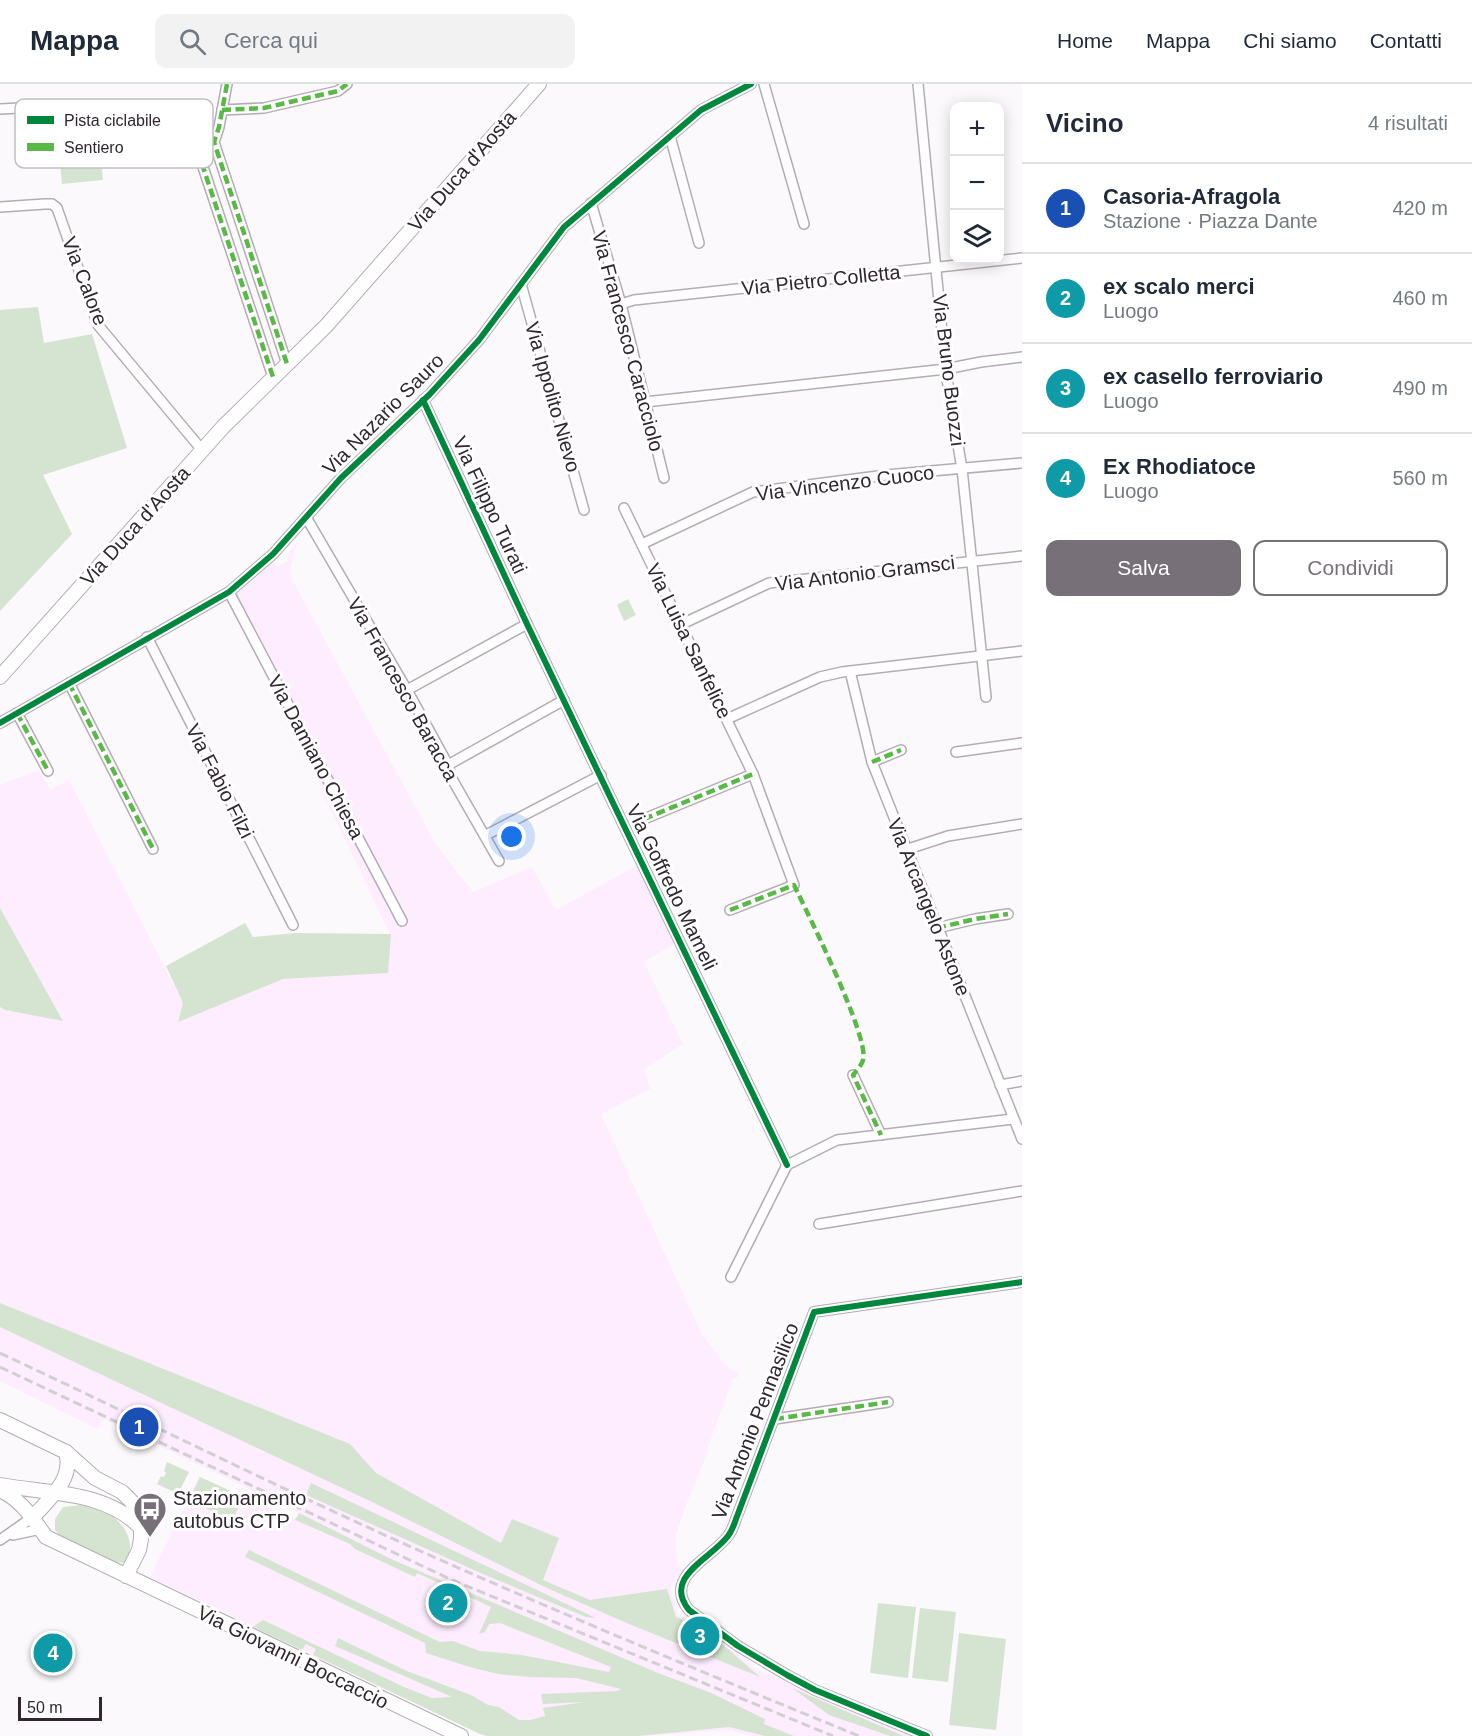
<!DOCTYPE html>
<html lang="it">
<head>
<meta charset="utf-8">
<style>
  body { margin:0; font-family:Helvetica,sans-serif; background:#f2f2f3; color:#1f2937 }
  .controls { position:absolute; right:18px; top:18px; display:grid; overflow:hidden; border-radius:12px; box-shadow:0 3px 15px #0003 }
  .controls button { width:54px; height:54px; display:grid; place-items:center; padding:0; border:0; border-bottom:2px solid #e0e1e3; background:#fff; color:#1f2937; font:30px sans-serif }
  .scale { position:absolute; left:18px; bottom:15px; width:84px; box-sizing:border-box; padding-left:6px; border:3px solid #302630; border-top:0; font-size:16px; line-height:21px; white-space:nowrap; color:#302630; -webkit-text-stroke:4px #fff; paint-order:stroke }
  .you { position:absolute; left:512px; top:753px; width:21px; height:21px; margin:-15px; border:4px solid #fff; border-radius:50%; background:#1a73e8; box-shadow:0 0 0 9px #1a73e833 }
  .badge { display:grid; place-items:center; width:39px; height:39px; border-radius:50%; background:#777078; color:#fff; font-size:20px; font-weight:700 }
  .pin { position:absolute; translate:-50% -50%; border:3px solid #fff; box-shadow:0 2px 6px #0006 }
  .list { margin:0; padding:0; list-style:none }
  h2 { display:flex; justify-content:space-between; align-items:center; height:78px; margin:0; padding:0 24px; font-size:26px }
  h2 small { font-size:20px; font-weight:400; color:#747a83 }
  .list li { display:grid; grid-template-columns:39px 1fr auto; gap:18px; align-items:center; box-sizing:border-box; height:90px; padding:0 24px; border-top:2px solid #e0e1e3 }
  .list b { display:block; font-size:22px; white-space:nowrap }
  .list p { margin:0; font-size:20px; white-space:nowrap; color:#747a83 }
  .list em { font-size:20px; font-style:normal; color:#747a83 }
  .actions { display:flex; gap:12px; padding:18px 24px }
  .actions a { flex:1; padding:14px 0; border:2px solid #777078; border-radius:12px; text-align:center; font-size:21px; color:#777078 }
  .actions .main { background:#777078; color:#fff }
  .icon { flex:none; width:33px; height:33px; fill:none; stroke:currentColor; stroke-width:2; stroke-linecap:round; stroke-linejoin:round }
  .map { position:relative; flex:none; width:1022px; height:1652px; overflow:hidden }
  header { display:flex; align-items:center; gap:36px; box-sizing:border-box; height:84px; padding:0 30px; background:#fff; border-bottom:2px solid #e0e1e3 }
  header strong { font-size:28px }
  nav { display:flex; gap:33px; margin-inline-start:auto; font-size:21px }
  .search { width:420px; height:54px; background:#f2f2f3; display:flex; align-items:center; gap:15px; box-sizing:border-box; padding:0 21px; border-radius:12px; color:#747a83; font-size:22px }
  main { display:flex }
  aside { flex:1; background:#fff }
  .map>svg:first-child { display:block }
  .built { fill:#fdedfe }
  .green { fill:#d5e4d1 }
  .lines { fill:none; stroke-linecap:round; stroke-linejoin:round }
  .street-casing { stroke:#b3adb3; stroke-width:12 }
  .secondary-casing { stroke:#b3adb3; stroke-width:16 }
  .street { stroke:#fffeff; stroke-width:9 }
  .secondary { stroke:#fffeff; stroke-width:14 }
  .rail { stroke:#d1cfd2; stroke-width:3; stroke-dasharray:9 4.5; stroke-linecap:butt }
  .quiet { stroke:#58b947; stroke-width:4.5; stroke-dasharray:9 4.5; stroke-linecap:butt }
  .cycleway-casing { stroke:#fff; stroke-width:10 }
  .cycleway { stroke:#00873e; stroke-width:6 }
  .labels { text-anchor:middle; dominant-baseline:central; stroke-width:6; stroke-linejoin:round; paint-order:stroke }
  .street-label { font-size:20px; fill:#302630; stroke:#fff }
  .poi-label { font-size:20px; fill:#302630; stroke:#fff; text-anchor:start }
  .key { fill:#fff; stroke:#c1bec1; stroke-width:1.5 }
  .key-label { font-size:16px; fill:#302630 }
</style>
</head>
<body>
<header>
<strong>Mappa</strong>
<div class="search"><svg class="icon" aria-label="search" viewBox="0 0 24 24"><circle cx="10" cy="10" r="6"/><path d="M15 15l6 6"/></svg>Cerca qui</div>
<nav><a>Home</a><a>Mappa</a><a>Chi siamo</a><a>Contatti</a></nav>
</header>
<main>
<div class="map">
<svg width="1022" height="1652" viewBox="0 0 1022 1652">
  <rect width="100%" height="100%" fill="#fcf9fd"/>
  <path class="built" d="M297,458l-8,32 146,269 38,49 59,-25 24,43 82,-45 36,79 -30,18 39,82 -39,25 6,20 -49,25 100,219 26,34 12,6 -2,5h-4l-24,66 -3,12 -20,49 -10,30 1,27 7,8 -14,16 8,28 28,13 49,42 156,67h-159l-24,-6 -80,6h-161l-7,-2 -330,-157 49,-100 96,42 4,-6 -196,-94 -5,10 -98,-48v-374l5,3 58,10 -63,-112v-123l39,-15 11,20 19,-10 114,223 -5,18 105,-42 105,-6 2,-39 -66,-138 -17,-45 -80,-153 41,-45 9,14 10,-6 2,-9z"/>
  <g class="green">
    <path d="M101,75l2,21 -41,4 -2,-21z"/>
    <path d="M38,223l6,36 48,-9 35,114 -84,27 29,59 -72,77v-301z"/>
    <path d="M628,515l8,16 -12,6 -7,-16z"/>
    <path d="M0,824l63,113 -58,-11 -5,-3z"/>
    <path d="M245,839l8,14 41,-4 97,1 -3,39 -105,6 -105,43 5,-19 -17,-37z"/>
    <path d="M0,1219l350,141 26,29 125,70 11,-24 47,19 -16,42 47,20 77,-11 9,28 29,12 55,48 -131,-53 -80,-35 -177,-87 -372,-175z"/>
    <path d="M167,1378l22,10 -11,22 -21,-10 4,-8 3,1 2,-4 -2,-2z"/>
    <path d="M200,1393l44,20 -12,23 -29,-13 2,-7 -6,-3 -3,6 -7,-3z"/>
    <path d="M311,1399l285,135 -10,-1 -103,-43 -177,-79z"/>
    <path d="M81,1421c10,2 20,5 28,9 16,9 30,34 14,49l-7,-1 -57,-27 -4,-5v-11l8,-12z"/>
    <path d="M299,1429l92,46 267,114 51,19 56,27 -1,5 30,12h-29l-36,-9 -91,9h-151l-7,-2 -167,-79 3,-6 -10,-5 -4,6 -49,-23 10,-7 141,67 28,11 20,-1 -117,-51 3,-8 69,33 64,24 17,10 11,2 20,13h11l15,-4 -2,-8 42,-6 -42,2 -2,-10 76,-3 4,-2 -45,-11 -47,-1 -31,-3 -25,-6 -47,-15 -1,-10 -180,-86 4,-7 191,92 13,-1 27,10 42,4 87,17 2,-5 -111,-44 -11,1 -4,8 -6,2 12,-27 -74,-34 -2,4 -60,-28 -5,-5 -55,-24z"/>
    <path d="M878,1519l38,4 -8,71 -38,-5z"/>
    <path d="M920,1524l36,4 -8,70 -36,-4z"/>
    <path d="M959,1549l47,6 -10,91 -47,-5z"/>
    <path d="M792,1604l112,48h-14l-61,-21z"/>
  </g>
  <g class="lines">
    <defs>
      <g id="street">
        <path d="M227,0l-8,43 -5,15 73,222"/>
        <path d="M764,0l40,140"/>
        <path d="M918,0l28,289 16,96 24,228"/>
        <path d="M0,25l39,-2"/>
        <path d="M222,26l42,-2 74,-17 9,-7"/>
        <path d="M670,52l29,107"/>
        <path d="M214,58l-11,7v18l70,210"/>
        <path d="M591,119l30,101 43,174"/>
        <path d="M0,123l45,-3h7l5,4 41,117 104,125"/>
        <path d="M521,200l63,226"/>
        <path d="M621,220l13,-4 388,-42"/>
        <path d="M423,316l104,224 260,541"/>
        <path d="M645,318l301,-33 35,-7 41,-5"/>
        <path d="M624,424l129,266 41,111 -64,25"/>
        <path d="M306,433l101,173 41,75 4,14 47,82"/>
        <path d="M642,460l111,-52 133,-17 136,-12"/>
        <path d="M229,508l173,329"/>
        <path d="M682,540l87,-41 253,-27"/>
        <path d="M147,553l146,288"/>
        <path d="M850,587l22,91 150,377"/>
        <path d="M69,599l84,166"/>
        <path d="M407,606l120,-66"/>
        <path d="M17,629l31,58"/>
        <path d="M727,635l93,-42 22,-5 180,-21"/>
        <path d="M0,639l229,-131 44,-38 68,-76 89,-84 49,-54 85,-113 137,-117 50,-26"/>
        <path d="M956,668l66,-9"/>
        <path d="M872,678l29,-12"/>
        <path d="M448,681l116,-65"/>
        <path d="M644,735l109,-45"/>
        <path d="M486,751l115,-60"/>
        <path d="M905,766l43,-14 74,-12"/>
        <path d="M937,844l38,-9 33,-5"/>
        <path d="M853,991l28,60"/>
        <path d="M1000,1001l22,-4"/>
        <path d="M787,1081l50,-25 176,-21"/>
        <path d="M819,1140l203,-33"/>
        <path d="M731,1193l56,-112"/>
        <path d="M775,1335l113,-17"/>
        <path d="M13,1451l28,-6"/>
        <path d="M0,1456l33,-23"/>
        <path d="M927,1652l-112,-46 -28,-15 -49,-29 -49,-36c-27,-33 22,-51 39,-74 3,-4 6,-11 8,-17l78,-207 208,-30"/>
      </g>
      <g id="secondary">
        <path d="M0,593l223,-250 103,-101 213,-242"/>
        <path d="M0,1336l66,32 29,26 27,14 10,10 9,26v11l-2,11 -13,26"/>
        <path d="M0,1401c47,9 105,5 141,43"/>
        <path d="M0,1406c23,11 32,28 46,47l415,199"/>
        <path d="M33,1433c17,-19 41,-38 33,-65"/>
      </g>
    </defs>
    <use href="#street" class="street-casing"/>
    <use href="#secondary" class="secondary-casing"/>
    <use href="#street" class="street"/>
    <use href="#secondary" class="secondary"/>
    <g class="rail">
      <path d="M0,1269c145,68 289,140 436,205 140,62 281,120 423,178"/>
      <path d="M0,1283l452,213 381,156"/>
    </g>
    <g class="quiet">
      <path d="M227,0l-8,43 -5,15 73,222"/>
      <path d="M222,26l42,-2 74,-17 9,-7"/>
      <path d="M214,58l-11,7v18l70,210"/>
      <path d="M69,599l84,166"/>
      <path d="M17,629l31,58"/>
      <path d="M872,678l29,-12"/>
      <path d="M644,735l109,-45"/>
      <path d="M730,826l64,-25c13,27 76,153 69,175 -1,5 -7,11 -10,15l28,60"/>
      <path d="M937,844l38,-9 33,-5"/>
      <path d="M775,1335l113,-17"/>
    </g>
    <defs>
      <g id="cycleway">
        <path d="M423,316l104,224 260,541"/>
        <path d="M0,639l229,-131 44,-38 68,-76 89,-84 49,-54 85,-113 137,-117 50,-26"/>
        <path d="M927,1652l-112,-46 -28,-15 -49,-29 -49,-36c-27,-33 22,-51 39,-74 3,-4 6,-11 8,-17l78,-207 208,-30"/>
      </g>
    </defs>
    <use href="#cycleway" class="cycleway-casing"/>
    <use href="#cycleway" class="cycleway"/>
  </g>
  <defs>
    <symbol id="bus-pin" viewBox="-11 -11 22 30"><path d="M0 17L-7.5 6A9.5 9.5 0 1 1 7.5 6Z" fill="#777078" stroke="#fff"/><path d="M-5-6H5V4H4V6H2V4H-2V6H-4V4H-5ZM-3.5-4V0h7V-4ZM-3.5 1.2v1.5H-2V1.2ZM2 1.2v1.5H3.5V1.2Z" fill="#fff"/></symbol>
  </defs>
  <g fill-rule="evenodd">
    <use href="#bus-pin" x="131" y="1406" width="38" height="52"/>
  </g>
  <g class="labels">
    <g class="street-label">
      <text transform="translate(462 87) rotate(-49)">Via Duca d'Aosta</text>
      <text transform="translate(821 196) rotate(-6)">Via Pietro Colletta</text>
      <text transform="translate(85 197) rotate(69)">Via Calore</text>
      <text transform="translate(628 257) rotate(75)">Via Francesco Caracciolo</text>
      <text transform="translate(949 286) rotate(83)">Via Bruno Buozzi</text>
      <text transform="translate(553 313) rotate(74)">Via Ippolito Nievo</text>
      <text transform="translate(383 330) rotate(-45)">Via Nazario Sauro</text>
      <text transform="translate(845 399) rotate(-7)">Via Vincenzo Cuoco</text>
      <text transform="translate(490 421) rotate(65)">Via Filippo Turati</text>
      <text transform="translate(135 442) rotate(-48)">Via Duca d'Aosta</text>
      <text transform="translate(865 489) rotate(-7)">Via Antonio Gramsci</text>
      <text transform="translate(689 557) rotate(64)">Via Luisa Sanfelice</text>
      <text transform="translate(403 605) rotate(61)">Via Francesco Baracca</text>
      <text transform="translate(316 673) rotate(62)">Via Damiano Chiesa</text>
      <text transform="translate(220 697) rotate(63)">Via Fabio Filzi</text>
      <text transform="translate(672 803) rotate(64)">Via Goffredo Mameli</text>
      <text transform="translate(929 823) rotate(68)">Via Arcangelo Astone</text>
      <text transform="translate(755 1337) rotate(-69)">Via Antonio Pennasilico</text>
      <text transform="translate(293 1573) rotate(26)">Via Giovanni Boccaccio</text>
    </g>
    <g class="poi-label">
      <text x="173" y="1414">Stazionamento<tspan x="173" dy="23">autobus CTP</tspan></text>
    </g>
  </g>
  <rect x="15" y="15" width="198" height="69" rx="9" class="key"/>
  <rect x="27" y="32" width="27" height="8" fill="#00873e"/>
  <rect x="27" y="59" width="27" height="8" fill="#58b947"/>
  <g class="key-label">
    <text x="64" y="42">Pista ciclabile</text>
    <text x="64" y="69">Sentiero</text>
  </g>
</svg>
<div class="controls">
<button>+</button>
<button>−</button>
<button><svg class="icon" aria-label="layers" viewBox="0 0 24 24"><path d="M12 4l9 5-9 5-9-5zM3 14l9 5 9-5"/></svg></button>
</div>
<div class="scale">50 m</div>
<div class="you"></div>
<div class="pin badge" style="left:139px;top:1343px;background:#1a4fb4">1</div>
<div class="pin badge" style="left:448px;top:1519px;background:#0f9aa8">2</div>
<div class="pin badge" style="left:700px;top:1552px;background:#0f9aa8">3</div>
<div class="pin badge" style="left:53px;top:1569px;background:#0f9aa8">4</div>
</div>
<aside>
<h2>Vicino<small>4 risultati</small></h2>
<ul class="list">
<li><span class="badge" style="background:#1a4fb4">1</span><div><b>Casoria-Afragola</b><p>Stazione · Piazza Dante</p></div><em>420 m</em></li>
<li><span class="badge" style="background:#0f9aa8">2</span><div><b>ex scalo merci</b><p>Luogo</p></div><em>460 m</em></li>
<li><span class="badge" style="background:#0f9aa8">3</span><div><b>ex casello ferroviario</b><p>Luogo</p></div><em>490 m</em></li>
<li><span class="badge" style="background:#0f9aa8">4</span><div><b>Ex Rhodiatoce</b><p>Luogo</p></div><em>560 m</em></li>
</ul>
<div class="actions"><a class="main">Salva</a><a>Condividi</a></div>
</aside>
</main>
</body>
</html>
